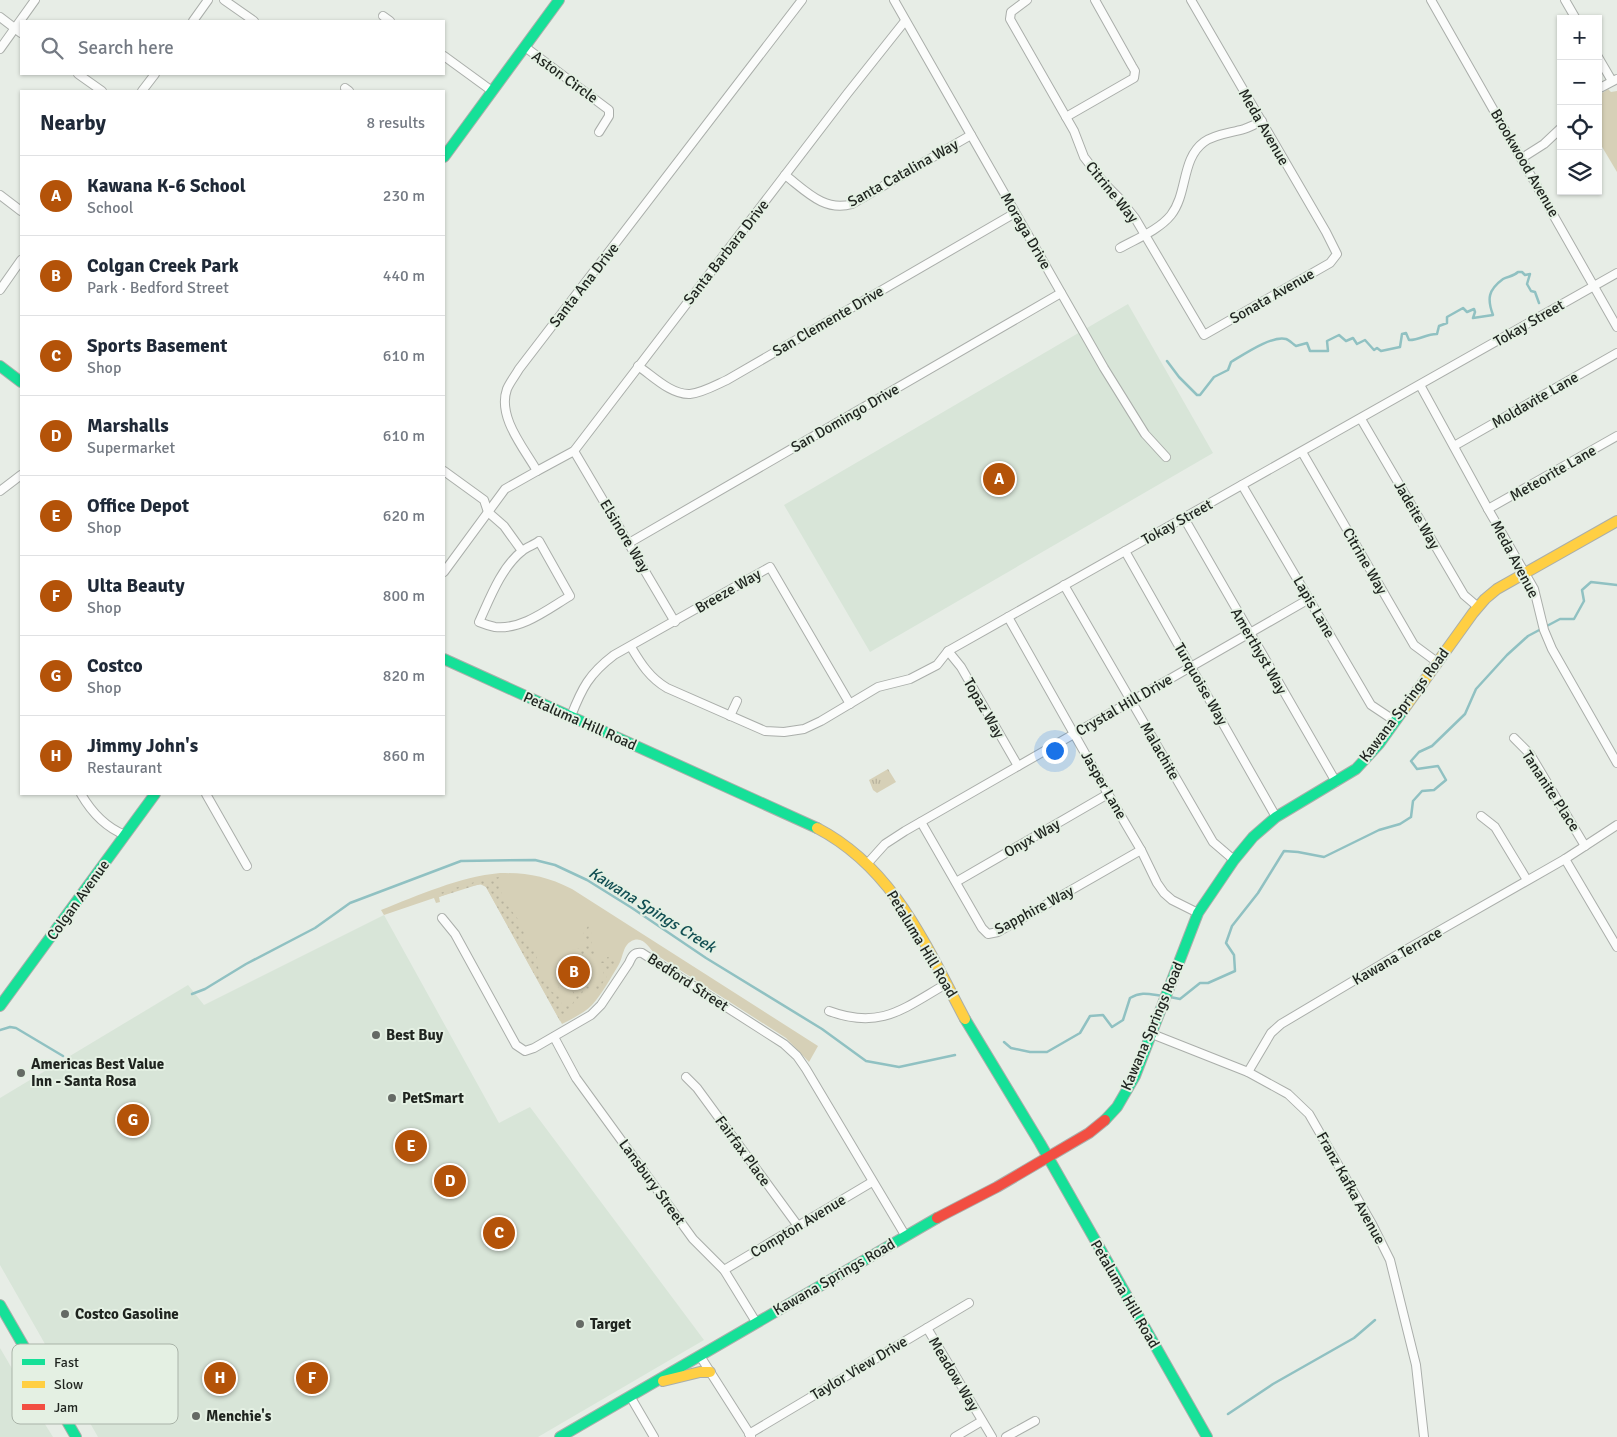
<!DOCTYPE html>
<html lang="en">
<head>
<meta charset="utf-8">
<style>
  body { margin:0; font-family:Signika,sans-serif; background:#f6f6f7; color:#1f2937 }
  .controls { position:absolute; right:15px; top:15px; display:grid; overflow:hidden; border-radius:0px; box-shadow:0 1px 4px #0004 }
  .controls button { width:45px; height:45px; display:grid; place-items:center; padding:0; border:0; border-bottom:1px solid #e0e1e3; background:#fff; color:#1f2937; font:25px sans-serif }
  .you { position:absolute; left:1054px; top:750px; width:18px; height:18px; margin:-12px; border:4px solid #fff; border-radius:50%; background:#1a73e8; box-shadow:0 0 0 8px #1a73e833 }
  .badge { display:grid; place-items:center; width:32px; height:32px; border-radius:50%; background:#b45309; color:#fff; font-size:16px; font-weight:700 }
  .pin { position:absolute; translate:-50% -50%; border:2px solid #fff; box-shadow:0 1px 5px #0006 }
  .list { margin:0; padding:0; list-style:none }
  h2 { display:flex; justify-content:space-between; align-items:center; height:65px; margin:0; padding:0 20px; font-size:21px }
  h2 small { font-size:16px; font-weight:400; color:#747a83 }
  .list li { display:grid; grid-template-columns:32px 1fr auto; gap:15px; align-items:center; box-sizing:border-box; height:80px; padding:0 20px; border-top:1px solid #e0e1e3 }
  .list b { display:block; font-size:19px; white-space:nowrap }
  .list p { margin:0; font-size:16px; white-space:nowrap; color:#747a83 }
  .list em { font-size:16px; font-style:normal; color:#747a83 }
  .icon { flex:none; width:28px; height:28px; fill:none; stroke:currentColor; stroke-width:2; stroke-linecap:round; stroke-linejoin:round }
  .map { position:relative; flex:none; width:1617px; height:1437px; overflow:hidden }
  .search { position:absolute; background:#fff; box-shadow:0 1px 4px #0004; left:20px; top:20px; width:425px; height:55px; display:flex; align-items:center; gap:12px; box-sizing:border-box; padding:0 18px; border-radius:0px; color:#747a83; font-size:19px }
  .panel { position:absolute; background:#fff; box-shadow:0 1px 4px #0004; left:20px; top:90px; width:425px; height:705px; border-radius:0px }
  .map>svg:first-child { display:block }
  .built { fill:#d8e5d8 }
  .grass { fill:url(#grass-tufts) }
  .park { fill:#d6d0b7 }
  .garden { fill:url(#garden-dots) }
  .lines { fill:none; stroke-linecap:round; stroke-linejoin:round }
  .stream { stroke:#90c1c2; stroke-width:2.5 }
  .street-casing { stroke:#aaaeaa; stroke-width:10 }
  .fast-casing { stroke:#aaaeaa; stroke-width:12 }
  .slow-casing { stroke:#aaaeaa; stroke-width:12 }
  .jam-casing { stroke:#aaaeaa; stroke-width:12 }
  .street { stroke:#fbfcfb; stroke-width:8 }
  .fast { stroke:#16e098; stroke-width:10 }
  .slow { stroke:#ffcf43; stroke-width:10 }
  .jam { stroke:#f24e42; stroke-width:10 }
  .poi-dot { fill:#656a65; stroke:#e4f0e3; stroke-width:2 }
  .labels { text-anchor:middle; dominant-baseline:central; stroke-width:4; stroke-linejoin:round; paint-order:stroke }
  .street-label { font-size:15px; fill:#1f241f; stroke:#e4f0e3 }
  .poi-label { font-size:15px; font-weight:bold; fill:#1f241f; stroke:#e4f0e3; text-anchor:start }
  .water-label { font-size:16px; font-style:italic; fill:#124f53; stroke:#e4f0e3 }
  .key { fill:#e4f0e3; stroke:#a9b3a8; stroke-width:1 }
  .key-label { font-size:14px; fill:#1f241f }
</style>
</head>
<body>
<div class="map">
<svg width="1617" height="1437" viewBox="0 0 1617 1437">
  <defs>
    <pattern id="grass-tufts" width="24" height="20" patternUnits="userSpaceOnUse" patternTransform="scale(1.25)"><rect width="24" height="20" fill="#d6d0b7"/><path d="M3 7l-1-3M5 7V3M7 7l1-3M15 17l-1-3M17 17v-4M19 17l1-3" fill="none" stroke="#b7b29d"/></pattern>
    <pattern id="garden-dots" width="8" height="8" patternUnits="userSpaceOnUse" patternTransform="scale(1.25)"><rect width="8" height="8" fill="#d6d0b7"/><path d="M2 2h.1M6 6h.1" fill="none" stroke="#b7b29d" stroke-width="1.8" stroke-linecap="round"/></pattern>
  </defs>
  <rect width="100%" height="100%" fill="#e7ede6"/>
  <g class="built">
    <path d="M1128,304l85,149 -343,199 -86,-147z"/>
    <path d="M384,915l115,208 31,-16 174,233 -166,97h-440l-98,-172v-167l188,-113 16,20z"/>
    <path d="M0,1348l38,65 15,24h-53z"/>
  </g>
  <path class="grass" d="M888,769l8,13 -19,11 -4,-3 -4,-10z"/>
  <g class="park">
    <path d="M1608,89l3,3 6,-1v81l-19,-32v-44z"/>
    <path d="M500,873c28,0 46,3 72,16l246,157 -9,16 -23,-24 -131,-84c-6,-6 -11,-17 -21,-14 -12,4 -10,17 -16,26 -8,13 -16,28 -26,39 -8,8 -20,14 -30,19l-76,-137 -3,-3 -17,3 -27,10 1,5 -4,1 -2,-5 -50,17 -3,-5c38,-15 78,-33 119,-37z"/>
  </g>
  <g class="garden">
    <path d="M499,877l1,12 5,13 15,20 6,17 10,12 2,16 4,9 10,16 6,3 7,17 -2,4 1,3 -4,2 -74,-134 -6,-3 -41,13 1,-4c20,-7 39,-13 59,-16z"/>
    <path d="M588,926l4,2 -1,3 1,18 3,1v4l-20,1v-4l10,-8 -2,-9z"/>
    <path d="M604,957l1,4 3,-1 -1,-3h5l3,7 -17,26 -5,-2 -8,1 -6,8 -5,11 -7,3 -3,-6 5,-2 3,2c4,-8 2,-16 -6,-20l-5,4h-2l-5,-28 20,-2v3l-14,1 1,15c7,0 12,4 19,7 16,5 25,-8 25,-22h-5v-5z"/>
  </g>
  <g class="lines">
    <g class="stream">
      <path d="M1167,361l12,16 18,18h3l14,-18 14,-7 3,-8c12,-7 41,-27 55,-23 3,1 7,5 10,7l11,-3 3,8h18l-1,-10 12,-6 7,6 7,-3 4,6 8,-4 9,10 3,-2 4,3 19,-4 2,-13 4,-1 3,7c12,0 16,-6 28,-6l2,-8 8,-3v-6l16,-9 4,4 7,-3 1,3 -2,6 20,-3c-6,-16 -5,-25 10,-36 5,-3 10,-2 15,-7h4l3,3 5,-1 -3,10 4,7 4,1 4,11"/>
      <path d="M192,994l13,-5 41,-25 69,-36 35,-25 111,-42 74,-1 20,5 32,15 45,28 74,50 116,71 44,32 33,6 56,-12"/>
      <path d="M1170,997l10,2 20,-16h8l27,-12 -1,-16 -8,-12 6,-17 26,-33 26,-42 14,1 26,5 55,-27 21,-6 11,-7 2,-16 9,-10 12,-1 12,-10 -8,-14 -21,3 -6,-8 8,-9 13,-6 33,-32 11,-25 31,-34 21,-19 32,-17h14l10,-18 -2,-11 9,-8 26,3"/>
      <path d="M0,1030l10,-3 6,1 47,28"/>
      <path d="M1004,1042l7,6 19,4h17l33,-19 10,-17 13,-1 9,12 11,-7 7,-22c11,-7 19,-4 32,-2"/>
      <path d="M1228,1414l45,-30 81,-46 21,-18"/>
    </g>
    <defs>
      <g id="street">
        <path d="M224,0l30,21"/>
        <path d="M894,0l210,368 41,66 21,23"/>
        <path d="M1027,0l-16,12 -1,7 64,112 10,26 20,26 15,15 16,20 69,117 126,-72 7,-9 -11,-22 -135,-232"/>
        <path d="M1431,0l186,327"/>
        <path d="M1565,0l11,19"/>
        <path d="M383,16l7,5"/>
        <path d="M0,17l21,16"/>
        <path d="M193,21l15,-21"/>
        <path d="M525,47l84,63v6l-10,16"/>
        <path d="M0,49l35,-49"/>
        <path d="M444,56l48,35"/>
        <path d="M1598,57l14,24"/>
        <path d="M78,74l24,17"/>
        <path d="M345,88l4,3"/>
        <path d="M1598,89l19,-10"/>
        <path d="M142,91l13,-17"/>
        <path d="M1066,117l68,-39 1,-7 -3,-5 -37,-66"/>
        <path d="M1522,158l22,-14 17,-16"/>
        <path d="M785,175c21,16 39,37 67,29l119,-69"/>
        <path d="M0,195l21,16"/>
        <path d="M1120,248c16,-9 39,-18 51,-33 17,-22 10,-56 33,-73 11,-8 27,-9 40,-13 6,-2 12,-5 18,-8"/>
        <path d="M0,290l21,-30"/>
        <path d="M638,366c15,10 33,29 52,28 12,-1 26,-9 37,-14l288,-167"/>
        <path d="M1420,385l68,124 46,80 10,41 8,19 65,114"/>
        <path d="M1361,419l103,176 14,12"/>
        <path d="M1454,446l163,-93"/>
        <path d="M574,451l101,171"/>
        <path d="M1302,452l112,193 23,17"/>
        <path d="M444,471l40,29 4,12 16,14 18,25"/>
        <path d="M537,471l37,-20 273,-357 58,-73"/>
        <path d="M1242,485l129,220 24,16"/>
        <path d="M0,491l21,-16"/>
        <path d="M1488,509l129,-73"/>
        <path d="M1184,518l152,264"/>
        <path d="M539,541l31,55c-22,13 -48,34 -75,31 -5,-1 -11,-3 -16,-5 11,-24 22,-54 43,-71 5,-4 12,-6 17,-10z"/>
        <path d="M629,543l432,-250"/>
        <path d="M1125,551l151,266"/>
        <path d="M444,572l61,-83 32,-18c-13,-23 -40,-54 -30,-82 3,-7 8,-13 12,-20l283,-369"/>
        <path d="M1064,585l149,257 21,18"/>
        <path d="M1008,617l100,177 33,56 16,33 7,10 8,7 26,13"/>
        <path d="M631,647c10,17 19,31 36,41l98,43 19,1 20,-3 17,-8 57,-34 32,-8 27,-14 11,-14 669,-378"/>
        <path d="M948,651l13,16 57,99"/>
        <path d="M571,716c11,-28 18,-42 43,-61l156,-88 80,137"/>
        <path d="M730,716l7,-15"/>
        <path d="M1514,738l16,16 55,92"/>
        <path d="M81,794c11,19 24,33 44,41"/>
        <path d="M206,794l41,72"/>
        <path d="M1481,816l14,11 32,53"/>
        <path d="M921,822l61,106 6,6 10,-2 143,-82"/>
        <path d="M1565,859l52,88"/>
        <path d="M867,864l18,-20 20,-13 404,-232"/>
        <path d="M956,882l152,-88"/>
        <path d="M442,918l13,16 61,111 9,6 9,-3 57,-33 10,-10 28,-42c3,-7 5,-11 13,-10l142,91 13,12 9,13 99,166"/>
        <path d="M829,1011c51,19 74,-2 117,-27"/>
        <path d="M1152,1034l96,38 40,22 21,20 63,110 18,36 26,105 8,72"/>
        <path d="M554,1037l22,41 117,161 31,31 32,52"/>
        <path d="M1248,1072l23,-39 10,-9 121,-72 163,-93 52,-34"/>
        <path d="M686,1077l11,11 101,138"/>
        <path d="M724,1270l148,-88"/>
        <path d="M927,1328l65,109"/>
        <path d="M700,1356l51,80"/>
        <path d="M630,1396l24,41"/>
        <path d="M749,1434l220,-131"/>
        <path d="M955,1437l27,-16"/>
        <path d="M1006,1437l29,-16"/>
      </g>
      <g id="fast">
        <path d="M444,157l115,-157"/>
        <path d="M0,366l21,16"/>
        <path d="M444,659l373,169"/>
        <path d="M0,1006l155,-212"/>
        <path d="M965,1019l75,124 167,294"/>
        <path d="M1105,1120l12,-13 18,-31 63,-163 36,-53 19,-23 23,-20 80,-48 23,-25 25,-35"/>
        <path d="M0,1305l76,132"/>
        <path d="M560,1437l377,-219"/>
      </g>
      <g id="slow">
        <path d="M1404,709l69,-96 12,-14 12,-10 120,-68"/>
        <path d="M817,828c77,40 109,118 148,191"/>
        <path d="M663,1381l37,-9h10"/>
      </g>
      <path id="jam" d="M937,1218l60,-31 92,-54 16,-13"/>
    </defs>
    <use href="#street" class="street-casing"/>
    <use href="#fast" class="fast-casing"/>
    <use href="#slow" class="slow-casing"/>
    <use href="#jam" class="jam-casing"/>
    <use href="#street" class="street"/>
    <use href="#fast" class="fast"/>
    <use href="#slow" class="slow"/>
    <use href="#jam" class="jam"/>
  </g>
  <g class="poi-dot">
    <circle cx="376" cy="1035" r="5"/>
    <circle cx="21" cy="1073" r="5"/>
    <circle cx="392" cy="1098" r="5"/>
    <circle cx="65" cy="1314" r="5"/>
    <circle cx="580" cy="1324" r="5"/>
    <circle cx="196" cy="1416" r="5"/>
  </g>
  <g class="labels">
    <g class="street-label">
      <text transform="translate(565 77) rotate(36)">Aston Circle</text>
      <text transform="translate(1264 127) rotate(60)">Meda Avenue</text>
      <text transform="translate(1525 163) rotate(60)">Brookwood Avenue</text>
      <text transform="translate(903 173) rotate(-29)">Santa Catalina Way</text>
      <text transform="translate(1112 192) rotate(51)">Citrine Way</text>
      <text transform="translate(1026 231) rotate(60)">Moraga Drive</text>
      <text transform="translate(726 252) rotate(-52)">Santa Barbara Drive</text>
      <text transform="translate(584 285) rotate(-52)">Santa Ana Drive</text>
      <text transform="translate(1272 296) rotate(-30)">Sonata Avenue</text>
      <text transform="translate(828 321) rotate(-30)">San Clemente Drive</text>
      <text transform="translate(1529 323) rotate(-30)">Tokay Street</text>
      <text transform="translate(1535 400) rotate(-30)">Moldavite Lane</text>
      <text transform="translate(845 418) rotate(-30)">San Domingo Drive</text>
      <text transform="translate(1553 473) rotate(-30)">Meteorite Lane</text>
      <text transform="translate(1417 515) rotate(60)">Jadeite Way</text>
      <text transform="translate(1177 522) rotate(-29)">Tokay Street</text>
      <text transform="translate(625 536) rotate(59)">Elsinore Way</text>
      <text transform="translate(1515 559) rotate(62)">Meda Avenue</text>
      <text transform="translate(1365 561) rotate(60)">Citrine Way</text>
      <text transform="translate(728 591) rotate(-30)">Breeze Way</text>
      <text transform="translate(1314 607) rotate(60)">Lapis Lane</text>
      <text transform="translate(1259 651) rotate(60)">Amerthyst Way</text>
      <text transform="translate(1201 684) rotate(60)">Turquoise Way</text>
      <text transform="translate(1124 705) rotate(-30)">Crystal Hill Drive</text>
      <text transform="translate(1404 705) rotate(-53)">Kawana Springs Road</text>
      <text transform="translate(984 708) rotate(60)">Topaz Way</text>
      <text transform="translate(580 721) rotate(24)">Petaluma Hill Road</text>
      <text transform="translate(1160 751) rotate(60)">Malachite</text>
      <text transform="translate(1104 785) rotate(60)">Jasper Lane</text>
      <text transform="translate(1551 791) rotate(57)">Tananite Place</text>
      <text transform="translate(1032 838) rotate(-30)">Onyx Way</text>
      <text transform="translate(78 900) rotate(-54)">Colgan Avenue</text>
      <text transform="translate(1034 910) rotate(-28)">Sapphire Way</text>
      <text transform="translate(922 944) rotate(59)">Petaluma Hill Road</text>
      <text transform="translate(1397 956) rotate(-30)">Kawana Terrace</text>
      <text transform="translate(688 982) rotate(33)">Bedford Street</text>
      <text transform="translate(1152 1026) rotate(-67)">Kawana Springs Road</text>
      <text transform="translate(743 1151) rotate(54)">Fairfax Place</text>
      <text transform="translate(652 1182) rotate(54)">Lansbury Street</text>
      <text transform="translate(1351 1188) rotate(61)">Franz Kafka Avenue</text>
      <text transform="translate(798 1226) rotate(-31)">Compton Avenue</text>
      <text transform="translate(834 1277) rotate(-30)">Kawana Springs Road</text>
      <text transform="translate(1125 1294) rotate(60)">Petaluma Hill Road</text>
      <text transform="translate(859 1368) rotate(-31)">Taylor View Drive</text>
      <text transform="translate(954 1374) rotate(59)">Meadow Way</text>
    </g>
    <g class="poi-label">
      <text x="386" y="1035">Best Buy</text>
      <text x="31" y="1064">Americas Best Value<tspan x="31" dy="17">Inn - Santa Rosa</tspan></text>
      <text x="402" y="1098">PetSmart</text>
      <text x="75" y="1314">Costco Gasoline</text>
      <text x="590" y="1324">Target</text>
      <text x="206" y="1416">Menchie's</text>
    </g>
    <g class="water-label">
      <text transform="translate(652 910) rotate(32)">Kawana Spings Creek</text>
    </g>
  </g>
  <rect x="12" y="1344" width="166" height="80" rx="8" class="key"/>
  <rect x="22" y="1359" width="23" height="6" fill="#16e098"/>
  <rect x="22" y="1381" width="23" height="7" fill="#ffcf43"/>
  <rect x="22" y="1404" width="23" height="6" fill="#f24e42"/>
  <g class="key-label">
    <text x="54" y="1367">Fast</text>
    <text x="54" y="1389">Slow</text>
    <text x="54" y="1412">Jam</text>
  </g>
</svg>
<div class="controls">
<button>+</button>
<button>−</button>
<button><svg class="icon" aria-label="locate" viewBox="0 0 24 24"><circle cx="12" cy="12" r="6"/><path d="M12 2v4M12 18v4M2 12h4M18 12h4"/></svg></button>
<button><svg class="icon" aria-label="layers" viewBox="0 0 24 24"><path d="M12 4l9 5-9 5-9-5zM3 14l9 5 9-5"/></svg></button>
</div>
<div class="you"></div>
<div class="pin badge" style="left:999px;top:479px">A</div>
<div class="pin badge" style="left:574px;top:972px">B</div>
<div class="pin badge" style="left:499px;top:1233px">C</div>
<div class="pin badge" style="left:450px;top:1181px">D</div>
<div class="pin badge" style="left:411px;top:1146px">E</div>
<div class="pin badge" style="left:312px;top:1378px">F</div>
<div class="pin badge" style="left:133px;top:1120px">G</div>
<div class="pin badge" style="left:220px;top:1378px">H</div>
<div class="search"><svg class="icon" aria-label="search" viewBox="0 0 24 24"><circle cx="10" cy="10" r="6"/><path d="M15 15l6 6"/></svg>Search here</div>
<section class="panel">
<h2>Nearby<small>8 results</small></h2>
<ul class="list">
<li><span class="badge">A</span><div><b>Kawana K-6 School</b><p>School</p></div><em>230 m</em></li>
<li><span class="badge">B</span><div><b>Colgan Creek Park</b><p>Park · Bedford Street</p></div><em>440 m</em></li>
<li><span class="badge">C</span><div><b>Sports Basement</b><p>Shop</p></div><em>610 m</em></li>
<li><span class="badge">D</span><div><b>Marshalls</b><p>Supermarket</p></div><em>610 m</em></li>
<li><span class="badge">E</span><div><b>Office Depot</b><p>Shop</p></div><em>620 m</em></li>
<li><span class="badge">F</span><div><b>Ulta Beauty</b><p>Shop</p></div><em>800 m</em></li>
<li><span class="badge">G</span><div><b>Costco</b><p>Shop</p></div><em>820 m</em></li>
<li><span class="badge">H</span><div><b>Jimmy John's</b><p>Restaurant</p></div><em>860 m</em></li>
</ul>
</section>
</div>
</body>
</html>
